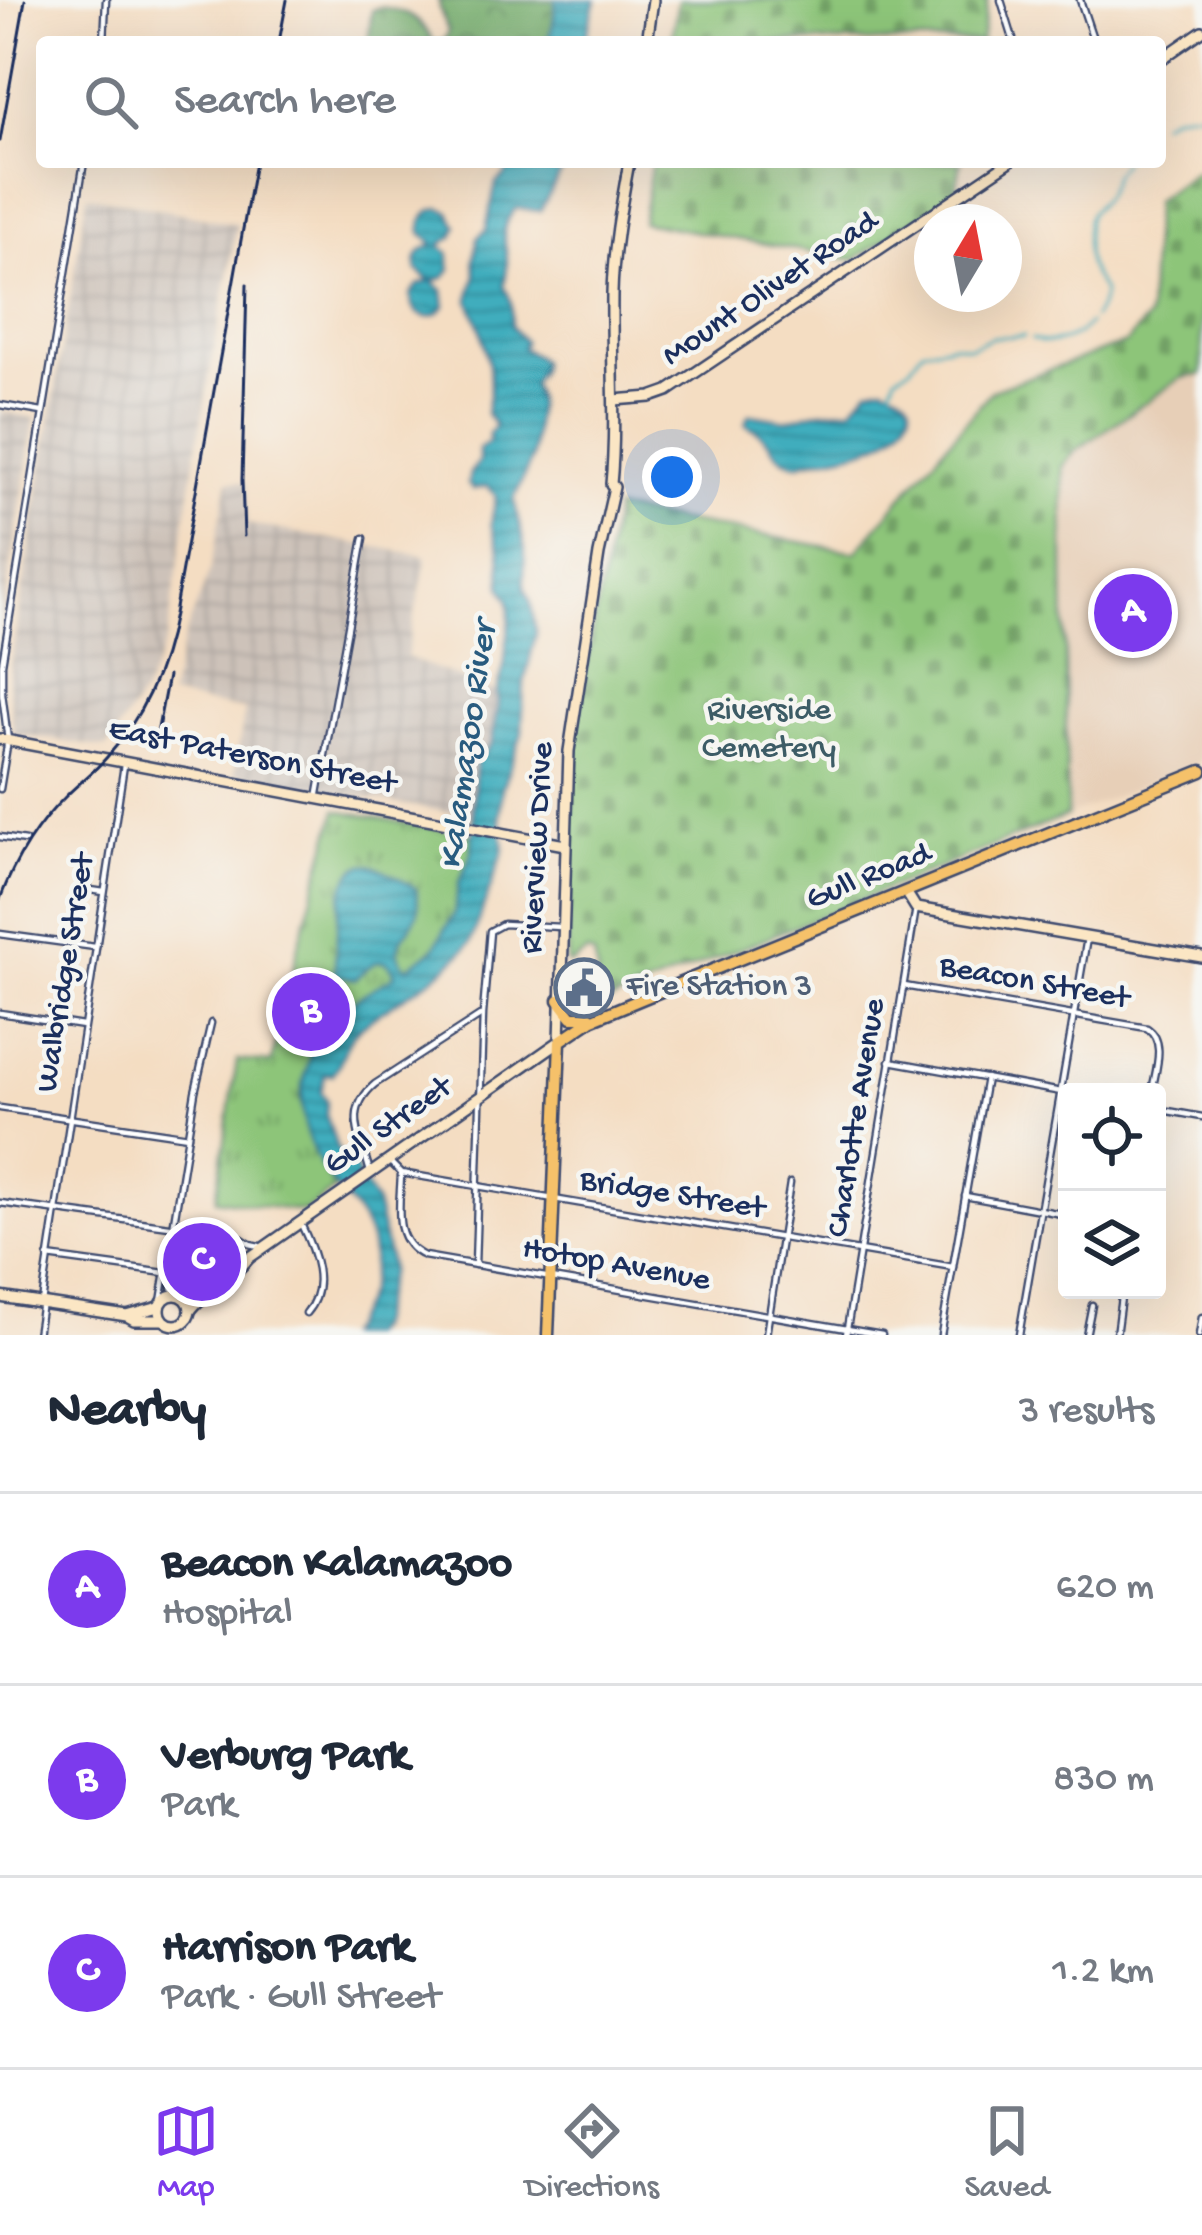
<!DOCTYPE html>
<html lang="en">
<head>
<meta charset="utf-8">
<style>
  body { margin:0; font-family:"Gochi Hand",sans-serif; background:#f6f6f7; color:#1f2937 }
  .controls { position:absolute; right:36px; bottom:36px; display:grid; overflow:hidden; border-radius:12px; box-shadow:0 12px 48px #0002 }
  .controls button { width:108px; height:108px; display:grid; place-items:center; padding:0; border:0; border-bottom:3px solid #e0e1e3; background:#fff; color:#1f2937; font:60px sans-serif }
  .compass { position:absolute; left:914px; top:204px; width:108px; height:108px; border-radius:50%; background:#fff; box-shadow:0 12px 48px #0002; rotate:10deg }
  .you { position:absolute; left:672px; top:477px; width:42px; height:42px; margin:-30px; border:9px solid #fff; border-radius:50%; background:#1a73e8; box-shadow:0 0 0 18px #1a73e833 }
  .badge { display:grid; place-items:center; width:78px; height:78px; border-radius:50%; background:#7c3aed; color:#fff; font-size:39px; font-weight:700 }
  .pin { position:absolute; translate:-50% -50%; border:6px solid #fff; box-shadow:0 3px 12px #0006 }
  .list { margin:0; padding:0; list-style:none }
  h2 { display:flex; justify-content:space-between; align-items:center; height:156px; margin:0; padding:0 48px; font-size:51px }
  h2 small { font-size:39px; font-weight:400; color:#747a83 }
  .list li { display:grid; grid-template-columns:78px 1fr auto; gap:36px; align-items:center; box-sizing:border-box; height:192px; padding:0 48px; border-top:3px solid #e0e1e3 }
  .list b { display:block; font-size:45px; white-space:nowrap }
  .list p { margin:0; font-size:39px; white-space:nowrap; color:#747a83 }
  .list em { font-size:39px; font-style:normal; color:#747a83 }
  .icon { flex:none; width:66px; height:66px; fill:none; stroke:currentColor; stroke-width:2; stroke-linecap:round; stroke-linejoin:round }
  .map { position:relative; flex:none; width:1202px; height:1335px; overflow:hidden }
  .search { position:absolute; background:#fff; box-shadow:0 12px 48px #0002; left:36px; right:36px; top:36px; height:132px; display:flex; align-items:center; gap:30px; box-sizing:border-box; padding:0 42px; border-radius:12px; color:#747a83; font-size:45px }
  .sheet { height:732px; background:#fff }
  nav { display:flex; justify-content:space-around; align-items:center; box-sizing:border-box; height:168px; border-top:3px solid #e0e1e3; background:#fff; font-size:33px; color:#747a83 }
  nav a { display:grid; justify-items:center; gap:6px }
  nav .on { color:#7c3aed }
  .map>svg:first-child { display:block }
  .built { fill:#e7cfb7 }
  .industrial { fill:url(#industrial-grid) }
  .forest { fill:url(#forest-crowns); stroke:#466c64; stroke-width:3 }
  .cemetery { fill:url(#cemetery-stones); stroke:#547a6c; stroke-width:3 }
  .park { fill:url(#park-tufts); stroke:#547a6c; stroke-width:3 }
  .water { fill:url(#water-rules); stroke:#2d6e8e; stroke-width:3 }
  .lines { fill:none; stroke-linecap:round; stroke-linejoin:round }
  .stream { stroke:#3fadbd; stroke-width:3 }
  .street-casing { stroke:#3c496d; stroke-width:9 }
  .secondary-casing { stroke:#3c496d; stroke-width:14 }
  .primary-casing { stroke:#3c496d; stroke-width:15 }
  .street { stroke:#fff; stroke-width:4.5 }
  .secondary { stroke:#fbe6c4; stroke-width:9 }
  .primary { stroke:#f5c16b; stroke-width:10 }
  .rail { stroke:#1b2f5e; stroke-width:3 }
  .labels { text-anchor:middle; dominant-baseline:central; stroke-width:9; stroke-linejoin:round; paint-order:stroke }
  .street-label { font-size:33px; fill:#1b2f5e; stroke:#f6f6f2 }
  .park-label { font-size:33px; fill:#3d5c66; stroke:#f6f6f2 }
  .service-label { font-size:33px; fill:#4e5e75; stroke:#f6f6f2; text-anchor:start }
  .water-label { font-size:36px; font-style:italic; fill:#285b7f; stroke:#f6f6f2 }
</style>
</head>
<body>
<div class="map">
<svg width="1202" height="1335" viewBox="0 0 1202 1335">
  <defs>
    <pattern id="industrial-grid" width="8" height="8" patternUnits="userSpaceOnUse" patternTransform="scale(3)"><rect width="8" height="8" fill="#cdc2b9"/><path d="M0 4h8M4 0v8" fill="none" stroke="#afa7a1"/></pattern>
    <pattern id="forest-crowns" width="20" height="18" patternUnits="userSpaceOnUse" patternTransform="scale(3)"><rect width="20" height="18" fill="#72aa69"/><path d="M2 6a3 3 0 1 1 6 0M12 15a3 3 0 1 1 6 0" fill="none" stroke="#5d8b5a"/></pattern>
    <pattern id="cemetery-stones" width="16" height="16" patternUnits="userSpaceOnUse" patternTransform="scale(3)"><rect width="16" height="16" fill="#8dc579"/><path d="M2 7V4a2 2 0 0 1 4 0v3zM10 15v-3a2 2 0 0 1 4 0v3z" fill="#72a066"/></pattern>
    <pattern id="park-tufts" width="24" height="20" patternUnits="userSpaceOnUse" patternTransform="scale(3)"><rect width="24" height="20" fill="#8dc579"/><path d="M3 7l-1-3M5 7V3M7 7l1-3M15 17l-1-3M17 17v-4M19 17l1-3" fill="none" stroke="#72a066"/></pattern>
    <pattern id="water-rules" width="6" height="5" patternUnits="userSpaceOnUse" patternTransform="scale(3)"><rect width="6" height="5" fill="#3fadbd"/><path d="M0 2.5h6" fill="none" stroke="#348d9d"/></pattern>
  </defs>
  <rect width="100%" height="100%" fill="#f6f6f2"/>
  <filter id="ink" filterUnits="userSpaceOnUse"><feTurbulence type="fractalNoise" baseFrequency=".00833" numOctaves="2"/><feDisplacementMap in="SourceGraphic" scale="24" xChannelSelector="R" yChannelSelector="G"/><feConvolveMatrix kernelMatrix="1 2 1 2 8 2 1 2 1" color-interpolation-filters="sRGB"/></filter>
  <filter id="wash" filterUnits="userSpaceOnUse"><feTurbulence type="fractalNoise" baseFrequency=".004" numOctaves="4" result="noise"/><feDisplacementMap in="SourceGraphic" scale="48" xChannelSelector="R" yChannelSelector="G"/><feGaussianBlur stdDeviation="2.7" result="paint"/><feColorMatrix in="noise" values="0 0 0 0 0 0 0 0 0 0 0 0 0 0 0 0 0 1.4 0 .05"/><feComposite in="paint" operator="in"/></filter>
  <g filter="url(#wash)">
    <rect width="100%" height="100%" fill="#f4ddc2"/>
    <path class="built" d="M1202,374v387l-135,55 -4,-350 13,-16 105,-72z"/>
    <g class="industrial">
      <path d="M87,195l150,29 -36,198 -34,217 -22,52 -39,57 -92,-14 -6,-54z"/>
      <path d="M0,411l35,7 -35,213z"/>
      <path d="M228,481l18,2 2,41 179,32 -21,101 91,36 1,12 -6,38 -16,20 -1,54 -241,-43 11,-64 -76,-13 14,-56 27,-70z"/>
    </g>
    <g class="forest">
      <path d="M439,0h117l-3,25 -6,17h-110l7,-2 4,-9 -8,-21z"/>
      <path d="M380,7c26,3 41,13 54,35h-66l4,-32z"/>
    </g>
    <g class="cemetery">
      <path d="M678,0h310l-7,42h-310z"/>
      <path d="M652,162h309l-6,32 -101,66 -212,-38z"/>
      <path d="M1194,172h8v202l-21,4 -105,72 -13,16 4,350 -468,190 -8,-29 7,-2 -4,-20 -7,-3 -16,12 -4,-1 6,-198 7,-64 35,-192 241,43 136,-162 134,-47 22,-25 6,-117z"/>
    </g>
    <g class="park">
      <path d="M337,810l135,25v17l-13,31 -5,31 -13,27 -20,19 -75,46 -40,67 -6,23 10,45 17,35 10,12 -33,24 -88,-13 21,-139 34,3 28,-119z"/>
      <path d="M178,1232l51,7 7,8 -1,10 -48,33h-8l-8,-11 4,-44z"/>
    </g>
    <g class="water">
      <path d="M556,0h40l-11,42h-38l6,-17z"/>
      <path d="M512,162h55l-27,49 -24,-3c-22,27 -7,31 -9,58 0,6 -2,13 -3,20 9,14 8,24 7,40l13,15 -2,7 18,11v10l-8,15 5,19 -5,55 -18,41 11,50 -1,37 7,17 5,31 -12,49 -2,51 -20,54 -2,29 4,33 -33,92c-30,39 -75,55 -112,86 -16,14 -14,33 -27,47l-7,-1 -4,18 6,9 -1,13 11,35 18,19 21,36 12,51 2,15 -15,59 -8,6h-23c26,-35 41,-81 14,-120 -9,-13 -20,-24 -29,-37 -21,-28 -33,-71 -23,-105 4,-14 5,-31 15,-43 17,-24 50,-39 74,-55 -11,-29 -28,-6 -40,4l-18,-4 -3,-4c5,-24 -2,-99 30,-106 12,-2 42,18 52,24 1,7 3,15 2,22 -5,22 -35,34 -11,57l26,-18 21,-36 5,-31 13,-31 3,-80 1,-9 16,-20 6,-38 -1,-12 7,-27 6,-48 -1,-17 -7,-13 -2,-38 -9,-26 5,-28 -9,-10 -14,3 -5,-5 2,-11 9,-11v-13l10,-6v-9l6,-9 -9,-12 4,-25 -1,-23 -8,-35 -12,-31 7,-24 -2,-15 4,-23 8,-7 10,-47 8,-6z"/>
      <path d="M440,208l10,4 7,15 -4,10 -13,8 9,8 2,16 -7,9 -12,3 11,9 2,16c-13,19 -35,11 -34,-12l7,-9 12,-4 -13,-11c-3,-14 4,-22 17,-26l-12,-11c-3,-13 4,-23 18,-25z"/>
      <path d="M884,385c14,7 35,11 24,31 -20,39 -75,37 -111,48 -21,-5 -22,-18 -36,-30 -5,-5 -11,-7 -16,-10l5,-10 37,6 27,-8 38,-4 17,-20z"/>
    </g>
    <g class="lines">
      <g class="stream">
        <path d="M1160,123c13,-12 25,-10 42,-12"/>
        <path d="M1093,318c20,-34 5,-25 -4,-51 -4,-11 -4,-38 -1,-49 3,-10 12,-14 17,-23 7,-12 7,-23 18,-33"/>
        <path d="M1032,339c20,8 41,1 57,-15"/>
        <path d="M891,388l5,-13 13,-7 14,-19 30,-5 17,3 23,-10 31,-1"/>
      </g>
    </g>
  </g>
  <g filter="url(#ink)">
    <g class="lines">
      <defs>
        <g id="street">
          <path d="M1001,0l13,42"/>
          <path d="M1080,0l14,42"/>
          <path d="M104,42l2,-42"/>
          <path d="M0,405l42,7"/>
          <path d="M0,789l8,-49 -6,-47v-29l82,-502"/>
          <path d="M317,799l47,-261"/>
          <path d="M0,837l25,4"/>
          <path d="M84,889l20,3"/>
          <path d="M0,934l95,13"/>
          <path d="M904,986l243,42c20,13 8,43 5,64"/>
          <path d="M0,1013l83,13"/>
          <path d="M890,1061l177,32"/>
          <path d="M0,1108l188,28"/>
          <path d="M1157,1109l45,8"/>
          <path d="M388,1160l13,13 552,94"/>
          <path d="M370,1172c-9,-35 -27,-61 5,-88l105,-68"/>
          <path d="M401,1174c-1,31 -10,67 23,82l458,79"/>
          <path d="M965,1196l102,19"/>
          <path d="M0,1203l236,32 14,9 9,2"/>
          <path d="M301,1224c13,27 28,63 5,89"/>
          <path d="M230,1235l8,11 -2,16"/>
          <path d="M48,1257l117,16"/>
          <path d="M475,1265l8,-251 7,-83 13,-7 58,3"/>
          <path d="M169,1270l5,25"/>
          <path d="M161,1302l34,-210 16,-69"/>
          <path d="M37,1335l87,-570"/>
          <path d="M766,1335l24,-152"/>
          <path d="M846,1335l70,-427"/>
          <path d="M941,1335l45,-257"/>
          <path d="M1019,1335l68,-397"/>
          <path d="M1086,1335l6,-30"/>
          <path d="M1116,1335l6,-45"/>
          <path d="M1199,1335l3,-18"/>
        </g>
        <g id="secondary">
          <path d="M647,42l6,-42"/>
          <path d="M1160,60l42,-29"/>
          <path d="M614,400l37,-3 17,-6 341,-229"/>
          <path d="M0,739l565,106"/>
          <path d="M906,892l10,16 286,49"/>
          <circle cx="175" cy="1310" r="15"/>
          <path d="M0,1297l127,19 7,4h29"/>
          <path d="M183,1297l53,-35 13,-4"/>
          <path d="M190,1311c16,-22 43,-32 59,-53l311,-217 9,-290 30,-197 15,-67 -3,-3c6,-63 0,-126 1,-190 1,-45 9,-88 17,-132"/>
          <path d="M127,1316l32,-9"/>
        </g>
        <g id="primary">
          <path d="M559,1000l13,17h18"/>
          <path d="M548,1335l12,-294 31,-21 53,-22 558,-227"/>
        </g>
      </defs>
      <use href="#street" class="street-casing"/>
      <use href="#secondary" class="secondary-casing"/>
      <use href="#primary" class="primary-casing"/>
      <use href="#street" class="street"/>
      <use href="#secondary" class="secondary"/>
      <use href="#primary" class="primary"/>
      <g class="rail">
        <path d="M279,42l8,-42"/>
        <path d="M0,141l25,-141"/>
        <path d="M244,536l-2,-56 5,-196"/>
        <path d="M155,744l13,-68"/>
        <path d="M0,899c15,-39 36,-74 66,-103 13,-13 28,-24 41,-39 37,-41 57,-89 67,-143l81,-452"/>
      </g>
    </g>
  </g>
  <defs>
    <symbol id="civic-ring" viewBox="-11 -11 22 22"><circle r="9.5" fill="#f6f6f2" stroke="#5c6f8a" stroke-width="1.5"/><path d="M-.6-6.5H3V-4.5H.6V-3L4-1V1h2V6H-6V1h2V-1L-.6-3ZM-1.2 2.5V6h2.4V2.5Z" fill="#5c6f8a"/></symbol>
  </defs>
  <g fill-rule="evenodd">
    <use href="#civic-ring" x="551" y="955" width="66" height="66"/>
  </g>
  <g class="labels">
    <g class="street-label">
      <text transform="translate(771 290) rotate(-34)">Mount Olivet Road</text>
      <text transform="translate(252 758) rotate(11)">East Paterson Street</text>
      <text transform="translate(539 848) rotate(-87)">Riverview Drive</text>
      <text transform="translate(869 878) rotate(-22)">Gull Road</text>
      <text transform="translate(67 973) rotate(-81)">Walbridge Street</text>
      <text transform="translate(1034 984) rotate(10)">Beacon Street</text>
      <text transform="translate(858 1118) rotate(-81)">Charlotte Avenue</text>
      <text transform="translate(389 1127) rotate(-35)">Gull Street</text>
      <text transform="translate(672 1196) rotate(9)">Bridge Street</text>
      <text transform="translate(616 1266) rotate(10)">Hotop Avenue</text>
    </g>
    <g class="park-label">
      <text x="769" y="712">Riverside<tspan x="769" dy="38">Cemetery</tspan></text>
    </g>
    <g class="service-label">
      <text x="626" y="988">Fire Station 3</text>
    </g>
    <g class="water-label">
      <text transform="translate(470 746) rotate(-82)">Kalamazoo River</text>
    </g>
  </g>
</svg>
<div class="controls">
<button><svg class="icon" aria-label="locate" viewBox="0 0 24 24"><circle cx="12" cy="12" r="6"/><path d="M12 2v4M12 18v4M2 12h4M18 12h4"/></svg></button>
<button><svg class="icon" aria-label="layers" viewBox="0 0 24 24"><path d="M12 4l9 5-9 5-9-5zM3 14l9 5 9-5"/></svg></button>
</div>
<svg class="compass" viewBox="-18 -18 36 36"><path d="M0-13l5 13h-10z" fill="#e53935"/><path d="M0 13l5-13h-10z" fill="#747a83"/></svg>
<div class="you"></div>
<div class="pin badge" style="left:1133px;top:613px">A</div>
<div class="pin badge" style="left:311px;top:1012px">B</div>
<div class="pin badge" style="left:202px;top:1262px">C</div>
<div class="search"><svg class="icon" aria-label="search" viewBox="0 0 24 24"><circle cx="10" cy="10" r="6"/><path d="M15 15l6 6"/></svg>Search here</div>
</div>
<section class="sheet">
<h2>Nearby<small>3 results</small></h2>
<ul class="list">
<li><span class="badge">A</span><div><b>Beacon Kalamazoo</b><p>Hospital</p></div><em>620 m</em></li>
<li><span class="badge">B</span><div><b>Verburg Park</b><p>Park</p></div><em>830 m</em></li>
<li><span class="badge">C</span><div><b>Harrison Park</b><p>Park · Gull Street</p></div><em>1.2 km</em></li>
</ul>
</section>
<nav>
<a class="on"><svg class="icon" aria-label="map" viewBox="0 0 24 24"><path d="M3 6l6-2 6 2 6-2v14l-6 2-6-2-6 2zM9 4v14M15 6v14"/></svg>Map</a>
<a><svg class="icon" aria-label="directions" viewBox="0 0 24 24"><path d="M12 3l9 9-9 9-9-9zM9 14v-3h6M13 9l2 2-2 2"/></svg>Directions</a>
<a><svg class="icon" aria-label="saved" viewBox="0 0 24 24"><path d="M7 4h10v16l-5-4-5 4z"/></svg>Saved</a>
</nav>
</body>
</html>
